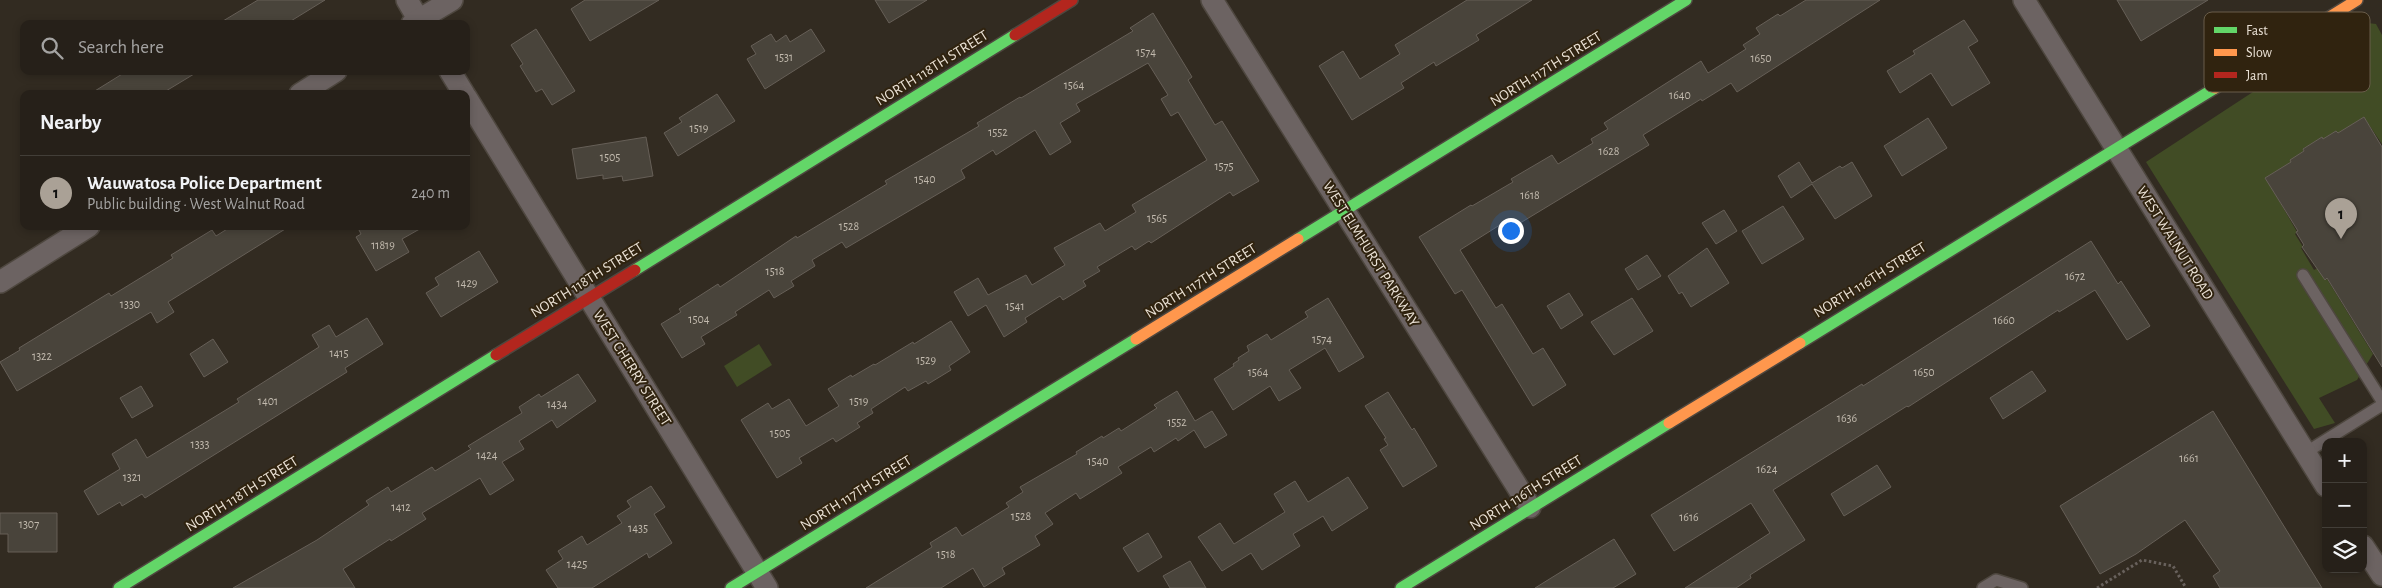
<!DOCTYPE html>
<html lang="en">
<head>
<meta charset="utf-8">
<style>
  body { margin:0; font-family:"Alegreya Sans",sans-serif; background:#322d26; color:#f1f3f6 }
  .controls { position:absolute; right:15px; bottom:15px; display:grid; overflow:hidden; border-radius:10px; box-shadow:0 2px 8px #0003 }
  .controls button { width:45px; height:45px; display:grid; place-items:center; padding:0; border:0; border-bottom:1px solid #423e38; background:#262019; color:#f1f3f6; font:25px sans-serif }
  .you { position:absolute; left:1510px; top:230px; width:18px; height:18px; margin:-12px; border:4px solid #fff; border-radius:50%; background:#1a73e8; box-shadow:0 0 0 8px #1a73e833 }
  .badge { display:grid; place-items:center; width:32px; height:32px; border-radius:50%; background:#aaa196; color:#111; font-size:16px; font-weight:700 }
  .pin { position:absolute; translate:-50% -41px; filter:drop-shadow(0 1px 2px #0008) }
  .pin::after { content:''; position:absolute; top:26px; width:18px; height:15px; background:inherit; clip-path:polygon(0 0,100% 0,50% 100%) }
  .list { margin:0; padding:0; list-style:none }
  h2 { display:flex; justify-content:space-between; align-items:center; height:65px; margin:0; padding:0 20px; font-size:21px }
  h2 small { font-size:16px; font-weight:400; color:#a4a3a2 }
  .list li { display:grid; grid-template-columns:32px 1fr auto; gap:15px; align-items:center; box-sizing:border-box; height:75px; padding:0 20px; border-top:1px solid #423e38 }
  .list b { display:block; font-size:19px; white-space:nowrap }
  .list p { margin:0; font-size:16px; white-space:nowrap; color:#a4a3a2 }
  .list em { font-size:16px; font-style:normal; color:#a4a3a2 }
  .icon { flex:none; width:28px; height:28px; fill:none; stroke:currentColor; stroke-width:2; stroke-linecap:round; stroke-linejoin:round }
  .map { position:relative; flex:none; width:2382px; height:588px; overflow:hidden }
  .search { position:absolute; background:#262019; box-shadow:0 2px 8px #0003; left:20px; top:20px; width:450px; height:55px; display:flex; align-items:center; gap:12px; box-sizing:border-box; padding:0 18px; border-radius:10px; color:#a4a3a2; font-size:19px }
  .panel { position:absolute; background:#262019; box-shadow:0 2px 8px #0003; left:20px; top:90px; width:450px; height:140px; border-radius:10px }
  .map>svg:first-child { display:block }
  .green { fill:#414c25 }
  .building { fill:#49443b; stroke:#665f57 }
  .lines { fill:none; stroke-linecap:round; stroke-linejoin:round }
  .lane-casing { stroke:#4e473f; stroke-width:14 }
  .street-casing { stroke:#4e473f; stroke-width:24 }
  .fast-casing { stroke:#4e473f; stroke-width:14 }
  .slow-casing { stroke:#4e473f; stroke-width:14 }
  .jam-casing { stroke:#4e473f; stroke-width:14 }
  .path { stroke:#68615c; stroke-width:3; stroke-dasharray:2.5 2.5; stroke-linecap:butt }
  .lane { stroke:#6c6362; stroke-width:11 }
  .street { stroke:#6c6362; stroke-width:21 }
  .fast { stroke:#63d668; stroke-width:11 }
  .slow { stroke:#ff974d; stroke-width:11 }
  .jam { stroke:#b3261e; stroke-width:11 }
  .labels { text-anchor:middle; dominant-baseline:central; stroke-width:4; stroke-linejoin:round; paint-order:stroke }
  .number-label { font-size:12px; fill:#c2baae }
  .street-label { font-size:15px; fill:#eae1d5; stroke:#30230f }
  .key { fill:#30230f; stroke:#685c4a; stroke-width:1 }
  .key-label { font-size:14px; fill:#eae1d5 }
</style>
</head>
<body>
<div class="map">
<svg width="2382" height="588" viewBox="0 0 2382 588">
  <rect width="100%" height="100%" fill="#322b21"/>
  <g class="green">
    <path d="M2360,22l16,2 6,11v109l-17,-25 -26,15 -35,14c-3,14 -27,24 -38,30l31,54 -2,2 8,13 -2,1 13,22 4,-2 7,12 2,-1 46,75 -16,26 -38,18 16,25 -21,6 -168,-267z"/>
    <path d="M759,344l13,21 -35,22 -13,-21z"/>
  </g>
  <g class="building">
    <path d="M258,0h67l-39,24h-68z"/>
    <path d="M585,0h74l-69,41 -19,-32z"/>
    <path d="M875,0h52l-38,23z"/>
    <path d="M1467,0h65l-56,35 3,5 -43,26 -2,-4 -33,21 3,5 -52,32 -33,-54 24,-15 17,28 40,-25 -5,-9z"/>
    <path d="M1806,0h74l-143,92 -6,-9 -29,18 -1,-2 -58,36 6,10 -142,86 -4,-8 -43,27 36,58 6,-4 31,50 10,-6 23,37 -33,21 -71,-116 -7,4 -36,-57 52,-32 1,1 41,-24 -2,-3 41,-24 6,9 35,-21 -2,-4 17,-10 -4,-6 97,-62 7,12 38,-24 -3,-4 17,-11 -4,-6 22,-14 2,2z"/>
    <path d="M2117,0h91l-67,41z"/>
    <path d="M1153,13l39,64 -4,3 27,45 7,-4 37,60 -26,15 -3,-4 -79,51 -2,-2 -14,9 -3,-4 -35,21 3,4 -17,10 3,5 -23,14 -3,-4 -35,22 2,4 -23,15 -18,-32 -18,11 -14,-24 24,-14 10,17 38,-20 6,10 33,-20 -11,-17 46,-25 5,8 31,-19 -4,-7 75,-45 -29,-48 -7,4 -10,-17 7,-4 -20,-32 -72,41 4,7 -20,12 11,19 -21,13 -15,-25 -39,25 -3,-5 -32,20 4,8 -119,70 -4,-6 -30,18 3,6 -24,15 3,5 -20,12 -5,-8 -34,22 2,3 -36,22 4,7 -23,14 -21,-34 20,-12 -2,-3 39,-25 2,3 76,-51 1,2 90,-54 -2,-3 94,-55 -2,-3 43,-26 1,1 112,-67 -3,-3z"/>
    <path d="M1964,20l14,21 -10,6 22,36 -38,23 -21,-33 -31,20 -13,-22 28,-17 -2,-3z"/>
    <path d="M536,29l39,62 -23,14 -10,-16 -6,3 -16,-26 3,-2 -12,-19z"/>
    <path d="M811,29l14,22 -60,38 -18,-30 9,-5 -5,-8 20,-12 5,8 10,-7 4,7z"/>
    <path d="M127,71h72l-38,23h-71z"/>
    <path d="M717,94l18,27 -57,35 -14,-23 18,-11 -3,-4z"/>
    <path d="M2364,117l18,30v220l-55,-89 -2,2 -23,-33 2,-2 -8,-13 2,-1 -33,-53 26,-16 -1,-2 14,-9 -1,-2 19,-12 1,2 13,-8 2,2z"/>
    <path d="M1928,118l19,30 -45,28 -18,-30z"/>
    <path d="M646,137l7,39 -30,5 -1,-5 -19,3v-4l-26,4 -5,-30z"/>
    <path d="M1799,162l13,21 28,-17 2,2 10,-6 20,34 -37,23 -23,-35 -21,14 -13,-22z"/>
    <path d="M1783,206l21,33 -42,25 -20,-33z"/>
    <path d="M1724,210l13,21 -21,13 -14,-21z"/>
    <path d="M232,226h58l-122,76 6,10 -17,11 -6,-11 -134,79 -17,-29 20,-12 -1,-2 90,-55 2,3 62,-38 -2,-3 41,-25 4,6z"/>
    <path d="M357,226h68l-23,13 7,13 -33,19 -20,-34 5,-3z"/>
    <path d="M2091,241l27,43 3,-3 29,45 -23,14 -32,-50 -36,22 -1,-2 -150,97 -1,-1 -134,84 32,50 -55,35 1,3 -15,10h-51l85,-55 -19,-30 -77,48 -23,-36 211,-131 1,2z"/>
    <path d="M1707,248l22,35 -38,24 -9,-15 -3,2 -11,-18z"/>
    <path d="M479,251l19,31 -57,35 -15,-24 13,-8 -4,-7z"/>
    <path d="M1647,255l14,21 -23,14 -13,-21z"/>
    <path d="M1569,293l14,22 -22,14 -14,-23z"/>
    <path d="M1328,298l36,59 -25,15 -14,-24 -36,22 12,18 -22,13 -9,-15 -37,24 -19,-31 20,-13 -1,-2 6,-4 -1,-2 11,-7 -2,-5 20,-12 4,6 37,-23 -3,-5z"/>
    <path d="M1632,298l21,33 -39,24 -23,-33z"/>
    <path d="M367,318l16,26 -38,24 2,4 -202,126 -3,-4 -20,12 -2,-4 -22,13 -14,-24 36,-22 -8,-15 24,-15 11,19 92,-56 -2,-3 82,-52 -7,-12 17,-10 7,12z"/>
    <path d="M951,321l19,31 -21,14 2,4 -23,14 -2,-3 -18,10 -3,-4 -34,22 2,4 -16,10 3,4 -24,15 -3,-4 -34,20 3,5 -25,15 -36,-58 27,-17 4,6 17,-10 17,27 33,-20 -11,-17 23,-14 1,2 22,-13 1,1 38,-23 1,2z"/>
    <path d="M213,339l15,23 -24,15 -14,-23z"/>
    <path d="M2032,371l14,20 -43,28 -13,-21z"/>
    <path d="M578,374l18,27 -39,27 -5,-8 -33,21 5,8 -22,13 12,18 -24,15 -10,-17 -58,35 4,6 -35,22 -1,-2 -47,30 12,19h-122l84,-48 52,-35 -3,-4 22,-14 3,5 41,-25 3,4 36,-22 -3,-3 54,-33 -3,-6 20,-13 2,3z"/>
    <path d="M141,386l12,20 -21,12 -12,-20z"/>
    <path d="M1177,391l18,30 17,-10 15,24 -22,13 -11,-18 -16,11 -2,-3 -22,14 -3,-5 -33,20 4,6 -42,26 -4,-6 -31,20 8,11 -18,12 5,9 -38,23 3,6 -21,13 -11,-19 -32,20h-75l66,-41 -2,-4 26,-16 6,9 47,-29 -3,-4 17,-11 -3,-5 57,-33 -1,-2 26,-16 1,2 16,-10 2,3 36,-23 -3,-3z"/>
    <path d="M1388,392l24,38 2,-2 23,38 -34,21 -23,-37 8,-5 -4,-6 2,-1 -21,-32z"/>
    <path d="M2213,411l109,177h-102l-7,-12 7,-5 -35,-51 -49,34 -36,20 -40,-68z"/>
    <path d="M1877,465l14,22 -47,29 -13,-22z"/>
    <path d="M1348,477l20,31 -36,23 -9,-15 -30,18 7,12 -38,24 -11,-17 -29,18 -24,-34 22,-14 14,21 51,-32 -11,-18 21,-13 13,21z"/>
    <path d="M651,486l14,21 -11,7 18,29 -23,15 -2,-5 -55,35h-34l-12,-18 17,-11 -5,-8 24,-15 5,9 35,-22 -5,-7 14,-9 -4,-6z"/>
    <path d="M0,513h57v39h-49v-18h-8z"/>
    <path d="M1148,533l14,24 -24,15 -15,-24z"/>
    <path d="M1614,539l22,35 -23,14h-78z"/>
    <path d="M1190,561l16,27h-36l-7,-12z"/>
  </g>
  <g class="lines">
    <defs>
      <g id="lane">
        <path d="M2303,275l79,126"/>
        <path d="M2305,453l77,-48"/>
        <path d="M1983,588l13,-8 26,8"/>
      </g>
      <g id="street">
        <path d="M407,0l14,24"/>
        <path d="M1212,0l318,507"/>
        <path d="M2024,0l302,486"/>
        <path d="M412,24l40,-24"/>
        <path d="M450,71l14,23"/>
        <path d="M300,94l36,-23"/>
        <path d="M466,97l301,491"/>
        <path d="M0,282l89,-56"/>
        <path d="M2363,546l19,29"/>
      </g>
      <g id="fast">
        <path d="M1298,239l388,-239"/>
        <path d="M635,270l380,-235"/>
        <path d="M1800,343l415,-255"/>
        <path d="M119,588l377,-233"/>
        <path d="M731,588l405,-249"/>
        <path d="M1401,588l268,-165"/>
      </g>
      <g id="slow">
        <path d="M2215,88l142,-88"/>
        <path d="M1136,339l162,-100"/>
        <path d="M1669,423l131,-80"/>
      </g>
      <g id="jam">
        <path d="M1015,35l57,-35"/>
        <path d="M496,355l139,-85"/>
      </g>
    </defs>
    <use href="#lane" class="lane-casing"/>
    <use href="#street" class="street-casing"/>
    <use href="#fast" class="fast-casing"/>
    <use href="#slow" class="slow-casing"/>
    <use href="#jam" class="jam-casing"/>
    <path class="path" d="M2097,588l45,-28 31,6 13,22"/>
    <use href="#lane" class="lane"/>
    <use href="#street" class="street"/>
    <use href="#fast" class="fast"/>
    <use href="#slow" class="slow"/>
    <use href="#jam" class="jam"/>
  </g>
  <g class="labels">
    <g class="number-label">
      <text x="1146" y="52">1574</text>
      <text x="784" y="57">1531</text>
      <text x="1761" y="58">1650</text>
      <text x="1074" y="85">1564</text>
      <text x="1680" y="95">1640</text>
      <text x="699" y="128">1519</text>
      <text x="998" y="132">1552</text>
      <text x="1609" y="151">1628</text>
      <text x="610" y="157">1505</text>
      <text x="1224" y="166">1575</text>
      <text x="925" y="179">1540</text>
      <text x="1530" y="195">1618</text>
      <text x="1157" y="218">1565</text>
      <text x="849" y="226">1528</text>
      <text x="383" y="245">11819</text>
      <text x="775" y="271">1518</text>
      <text x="2075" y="276">1672</text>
      <text x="467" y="283">1429</text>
      <text x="130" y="304">1330</text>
      <text x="1015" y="306">1541</text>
      <text x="699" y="319">1504</text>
      <text x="2004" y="320">1660</text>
      <text x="1322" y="339">1574</text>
      <text x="339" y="353">1415</text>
      <text x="42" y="356">1322</text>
      <text x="926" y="360">1529</text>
      <text x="1258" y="372">1564</text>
      <text x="1924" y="372">1650</text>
      <text x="268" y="401">1401</text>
      <text x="859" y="401">1519</text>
      <text x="557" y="404">1434</text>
      <text x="1847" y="418">1636</text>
      <text x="1177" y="422">1552</text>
      <text x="780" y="433">1505</text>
      <text x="200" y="444">1333</text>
      <text x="487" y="455">1424</text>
      <text x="2189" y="458">1661</text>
      <text x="1098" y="461">1540</text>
      <text x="1767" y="469">1624</text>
      <text x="132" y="477">1321</text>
      <text x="401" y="507">1412</text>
      <text x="1021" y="516">1528</text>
      <text x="1689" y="517">1616</text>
      <text x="29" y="524">1307</text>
      <text x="638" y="528">1435</text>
      <text x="946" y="554">1518</text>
      <text x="577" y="564">1425</text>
    </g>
    <g class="street-label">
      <text transform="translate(932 68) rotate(-32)">NORTH 118TH STREET</text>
      <text transform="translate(1546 69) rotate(-32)">NORTH 117TH STREET</text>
      <text transform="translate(2175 243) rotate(58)">WEST WALNUT ROAD</text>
      <text transform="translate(1371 254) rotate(58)">WEST ELMHURST PARKWAY</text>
      <text transform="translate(587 280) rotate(-32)">NORTH 118TH STREET</text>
      <text transform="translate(1870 280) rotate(-32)">NORTH 116TH STREET</text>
      <text transform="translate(1201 281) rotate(-32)">NORTH 117TH STREET</text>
      <text transform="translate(632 368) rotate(58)">WEST CHERRY STREET</text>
      <text transform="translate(856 493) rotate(-32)">NORTH 117TH STREET</text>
      <text transform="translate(1526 493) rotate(-32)">NORTH 116TH STREET</text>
      <text transform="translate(242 494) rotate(-32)">NORTH 118TH STREET</text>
    </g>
  </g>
  <rect x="2204" y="12" width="166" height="80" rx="8" class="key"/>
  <rect x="2214" y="27" width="23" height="6" fill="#63d668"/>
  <rect x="2214" y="49" width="23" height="7" fill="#ff974d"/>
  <rect x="2214" y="72" width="23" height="6" fill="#b3261e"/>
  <g class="key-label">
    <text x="2246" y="35">Fast</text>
    <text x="2246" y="57">Slow</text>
    <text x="2246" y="80">Jam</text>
  </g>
</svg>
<div class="controls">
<button>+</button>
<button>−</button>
<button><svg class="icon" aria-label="layers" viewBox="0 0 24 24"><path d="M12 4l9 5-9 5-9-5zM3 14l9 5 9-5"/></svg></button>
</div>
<div class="you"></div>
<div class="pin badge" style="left:2341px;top:239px">1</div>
<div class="search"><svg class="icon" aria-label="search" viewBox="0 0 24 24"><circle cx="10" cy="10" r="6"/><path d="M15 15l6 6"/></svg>Search here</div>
<section class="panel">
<h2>Nearby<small></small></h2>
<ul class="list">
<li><span class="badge">1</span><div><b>Wauwatosa Police Department</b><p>Public building · West Walnut Road</p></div><em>240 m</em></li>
</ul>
</section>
</div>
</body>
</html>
